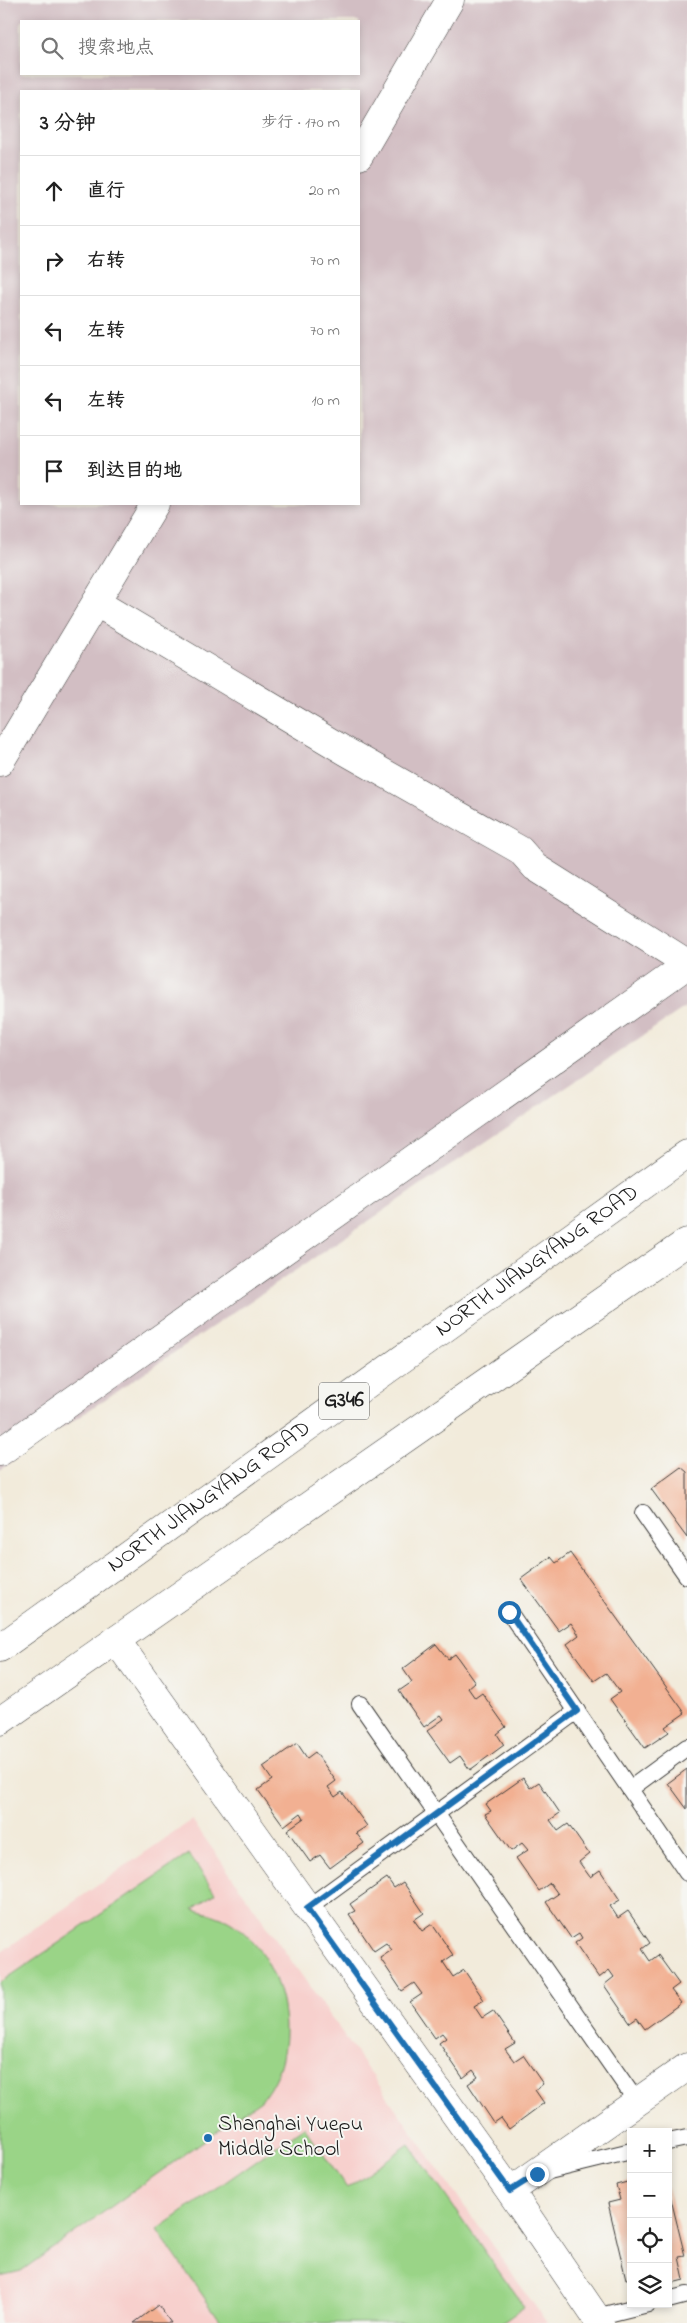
<!DOCTYPE html>
<html lang="zh">
<head>
<meta charset="utf-8">
<style>
  body { margin:0; font-family:"Indie Flower","LXGW WenKai TC",sans-serif; background:#f2f2f2; color:#222 }
  .controls { position:absolute; right:15px; bottom:15px; display:grid; overflow:hidden; border-radius:0px; box-shadow:0 2px 8px #0003 }
  .controls button { width:45px; height:45px; display:grid; place-items:center; padding:0; border:0; border-bottom:1px solid #e0e0e0; background:#fff; color:#222; font:25px sans-serif }
  .stop { position:absolute; width:15px; height:15px; margin:-11px; border:4px solid #1f6fb2; border-radius:50%; background:#fff }
  .stop.end { background:#1f6fb2; border-color:#fff; box-shadow:0 1px 5px #0008 }
  .list { margin:0; padding:0; list-style:none }
  h2 { display:flex; justify-content:space-between; align-items:center; height:65px; margin:0; padding:0 20px; font-size:21px }
  h2 small { font-size:16px; font-weight:400; color:#767676 }
  .list li { display:grid; grid-template-columns:32px 1fr auto; gap:15px; align-items:center; box-sizing:border-box; height:70px; padding:0 20px; border-top:1px solid #e0e0e0 }
  .list b { display:block; font-size:19px; white-space:nowrap }
  .list em { font-size:16px; font-style:normal; color:#767676 }
  .icon { flex:none; width:28px; height:28px; fill:none; stroke:currentColor; stroke-width:2; stroke-linecap:round; stroke-linejoin:round }
  .map { position:relative; flex:none; width:687px; height:2323px; overflow:hidden }
  .search { position:absolute; background:#fff; box-shadow:0 2px 8px #0003; left:20px; top:20px; width:340px; height:55px; display:flex; align-items:center; gap:12px; box-sizing:border-box; padding:0 18px; border-radius:0px; color:#767676; font-size:19px }
  .panel { position:absolute; background:#fff; box-shadow:0 2px 8px #0003; left:20px; top:90px; width:340px; height:415px; border-radius:0px }
  .map>svg:first-child { display:block }
  .built { fill:#f7d0cd }
  .industrial { fill:#d2bec3; fill-rule:evenodd }
  .green { fill:#9ad487; stroke:#5b7852 }
  .building { fill:#f2b092 }
  .lines { fill:none; stroke-linecap:round; stroke-linejoin:round }
  .lane-casing { stroke:#3c3b39; stroke-width:18 }
  .street-casing { stroke:#3c3b39; stroke-width:29 }
  .highway-casing { stroke:#3c3b39; stroke-width:29 }
  .lane { stroke:#fff; stroke-width:16 }
  .street { stroke:#fff; stroke-width:28 }
  .highway { stroke:#fff; stroke-width:28 }
  .route { stroke:#1f6fb2; stroke-width:6 }
  .poi-dot { fill:#1f6fb2; stroke:#f6f6f2; stroke-width:2 }
  .labels { text-anchor:middle; dominant-baseline:central; stroke-width:4; stroke-linejoin:round; paint-order:stroke }
  .shield { fill:#f6f6f2; stroke:#5d5d5c; stroke-width:1 }
  .shield-label { font-size:21px; font-weight:bold; fill:#1c1c1c }
  .street-label { font-size:22px; fill:#1c1c1c; stroke:#f6f6f2 }
  .poi-label { font-size:22px; fill:#1c1c1c; stroke:#f6f6f2; text-anchor:start }
</style>
</head>
<body>
<div class="map">
<svg width="687" height="2323" viewBox="0 0 687 2323">
  <rect width="100%" height="100%" fill="#f6f6f2"/>
  <filter id="ink" filterUnits="userSpaceOnUse"><feTurbulence type="fractalNoise" baseFrequency=".02" numOctaves="2"/><feDisplacementMap in="SourceGraphic" scale="10" xChannelSelector="R" yChannelSelector="G"/><feConvolveMatrix kernelMatrix="1 2 1 2 8 2 1 2 1" color-interpolation-filters="sRGB"/></filter>
  <filter id="wash" filterUnits="userSpaceOnUse"><feTurbulence type="fractalNoise" baseFrequency=".0096" numOctaves="4" result="noise"/><feDisplacementMap in="SourceGraphic" scale="20" xChannelSelector="R" yChannelSelector="G"/><feGaussianBlur stdDeviation="1.12" result="paint"/><feColorMatrix in="noise" values="0 0 0 0 0 0 0 0 0 0 0 0 0 0 0 0 0 1.4 0 .05"/><feComposite in="paint" operator="in"/></filter>
  <g filter="url(#wash)">
    <rect width="100%" height="100%" fill="#f2ebdb"/>
    <path class="built" d="M192,1820l355,503h-547v-370z"/>
    <path class="industrial" d="M0,0h687v1006l-687,464zM21,21h338v53h-338zM21,91h338v413h-338z"/>
    <g class="green">
      <path d="M189,1854l26,39 -22,16c13,4 28,7 40,15 53,36 71,127 28,176l-240,171 -21,5v-293z"/>
      <path d="M304,2127l43,61 62,-44 115,163 -22,16h-280l-65,-93z"/>
    </g>
    <g id="blocks">
      <g class="building">
        <path d="M681,1467l6,5v66l-36,-49z"/>
        <path d="M570,1553l115,160 -20,14 4,5 -24,16 -35,-49 10,-7 -14,-19 -12,8 -27,-37 12,-9 -8,-12 -12,8 -38,-52 30,-22 5,6z"/>
        <path d="M436,1644l12,15 7,-5 20,28 -7,6 7,10 7,-5 24,34 -9,7 7,11 -34,25 -10,-14 -10,7 -23,-32 17,-12 -3,-4 -17,12 -25,-36 13,-9 -9,-13z"/>
        <path d="M297,1743l10,15 8,-6 21,29 -8,6 7,10 7,-5 25,34 -11,7 8,10 -34,25 -10,-13 -10,7 -23,-32 17,-12 -3,-5 -17,13 -26,-36 14,-10 -9,-13z"/>
        <path d="M687,1769v40l-19,-26z"/>
        <path d="M523,1778l7,10 9,-6 21,31 -10,7 8,11 10,-7 21,30 -10,8 11,15 10,-7 20,30 -10,6 8,12 10,-7 22,32 -8,6 8,12 8,-6 21,29 -8,6 10,13 -36,26 -8,-11 -7,5 -26,-38 10,-8 -5,-7 -10,8 -24,-35 7,-5 -3,-5 -8,5 -25,-36 12,-8 -8,-11 -11,8 -23,-33 12,-8 -6,-7 -11,8 -26,-37 6,-3 -5,-7z"/>
        <path d="M387,1878l7,10 9,-6 21,31 -10,7 8,11 10,-7 21,31 -10,7 10,15 11,-7 20,30 -10,6 8,12 11,-7 22,32 -10,6 9,12 9,-6 20,29 -8,6 9,13 -35,26 -8,-11 -7,5 -26,-39 10,-7 -5,-7 -10,8 -24,-35 7,-5 -4,-5 -7,5 -25,-36 12,-8 -8,-11 -12,8 -22,-33 12,-8 -6,-7 -12,8 -25,-37 6,-3 -5,-7z"/>
        <path d="M631,2181v97l-5,1 -18,-76 12,-3 -4,-15z"/>
        <path d="M668,2187l17,69 -6,1 5,23 -16,4z"/>
        <path d="M158,2305l13,18h-37z"/>
      </g>
    </g>
  </g>
  <g filter="url(#ink)">
    <use href="#blocks" fill-opacity="0" stroke="#3c3b39" stroke-width="1"/>
    <g class="lines">
      <defs>
        <g id="lane">
          <path d="M643,1513l44,63"/>
          <path d="M509,1612l178,261"/>
          <path d="M360,1704l277,398"/>
          <path d="M630,1789l57,-42"/>
          <path d="M307,1908l270,-197"/>
          <path d="M668,2142l19,-4"/>
          <path d="M549,2171l82,-20"/>
          <path d="M668,2300l19,-5"/>
          <path d="M596,2317l52,-13"/>
        </g>
        <g id="street">
          <path d="M359,156l91,-156"/>
          <path d="M97,603l250,149 173,98 15,17 152,96"/>
          <path d="M0,762l155,-258"/>
          <path d="M0,1452l687,-487"/>
          <path d="M116,1640l394,551 90,132"/>
          <path d="M510,2191l177,-124"/>
        </g>
        <g id="highway">
          <path id="s1" d="M0,1648l687,-494"/>
          <path d="M0,1721l687,-479"/>
        </g>
      </defs>
      <use href="#lane" class="lane-casing"/>
      <use href="#street" class="street-casing"/>
      <use href="#highway" class="highway-casing"/>
      <use href="#lane" class="lane"/>
      <use href="#street" class="street"/>
      <use href="#highway" class="highway"/>
    </g>
  </g>
  <g class="lines" filter="url(#ink)">
    <path class="route" d="M509,1612l68,99 -270,197 203,283 27,-17"/>
  </g>
  <circle class="poi-dot" cx="208" cy="2138" r="5"/>
  <g class="labels">
    <rect class="shield" x="319" y="1382.5" width="50" height="37" rx="4"/>
    <g class="shield-label">
      <text x="344" y="1401">G346</text>
    </g>
    <g class="street-label">
      <text stroke="none"><textPath href="#s1" startOffset="662">NORTH JIANGYANG ROAD</textPath></text>
      <text stroke="none"><textPath href="#s1" startOffset="258">NORTH JIANGYANG ROAD</textPath></text>
    </g>
    <g class="poi-label">
      <text x="218" y="2125">Shanghai Yuepu<tspan x="218" dy="25">Middle School</tspan></text>
    </g>
  </g>
</svg>
<div class="controls">
<button>+</button>
<button>−</button>
<button><svg class="icon" aria-label="locate" viewBox="0 0 24 24"><circle cx="12" cy="12" r="6"/><path d="M12 2v4M12 18v4M2 12h4M18 12h4"/></svg></button>
<button><svg class="icon" aria-label="layers" viewBox="0 0 24 24"><path d="M12 4l9 5-9 5-9-5zM3 14l9 5 9-5"/></svg></button>
</div>
<div class="stop" style="left:509px;top:1612px"></div>
<div class="stop end" style="left:537px;top:2174px"></div>
<div class="search"><svg class="icon" aria-label="search" viewBox="0 0 24 24"><circle cx="10" cy="10" r="6"/><path d="M15 15l6 6"/></svg>搜索地点</div>
<section class="panel">
<h2>3 分钟<small>步行 · 170 m</small></h2>
<ul class="list">
<li><svg class="icon" aria-label="ahead" viewBox="0 0 24 24"><path d="M12 20V5M6 11l6-6 6 6"/></svg><div><b>直行</b></div><em>20 m</em></li>
<li><svg class="icon" aria-label="right" viewBox="0 0 24 24"><path d="M7 20v-9h11M14 6l5 5-5 5"/></svg><div><b>右转</b></div><em>70 m</em></li>
<li><svg class="icon" aria-label="left" viewBox="0 0 24 24"><path d="M17 20v-9H6M10 6l-5 5 5 5"/></svg><div><b>左转</b></div><em>70 m</em></li>
<li><svg class="icon" aria-label="left" viewBox="0 0 24 24"><path d="M17 20v-9H6M10 6l-5 5 5 5"/></svg><div><b>左转</b></div><em>10 m</em></li>
<li><svg class="icon" aria-label="arrive" viewBox="0 0 24 24"><path d="M6 21V4h12l-3 4 3 4H6"/></svg><div><b>到达目的地</b></div></li>
</ul>
</section>
</div>
</body>
</html>
